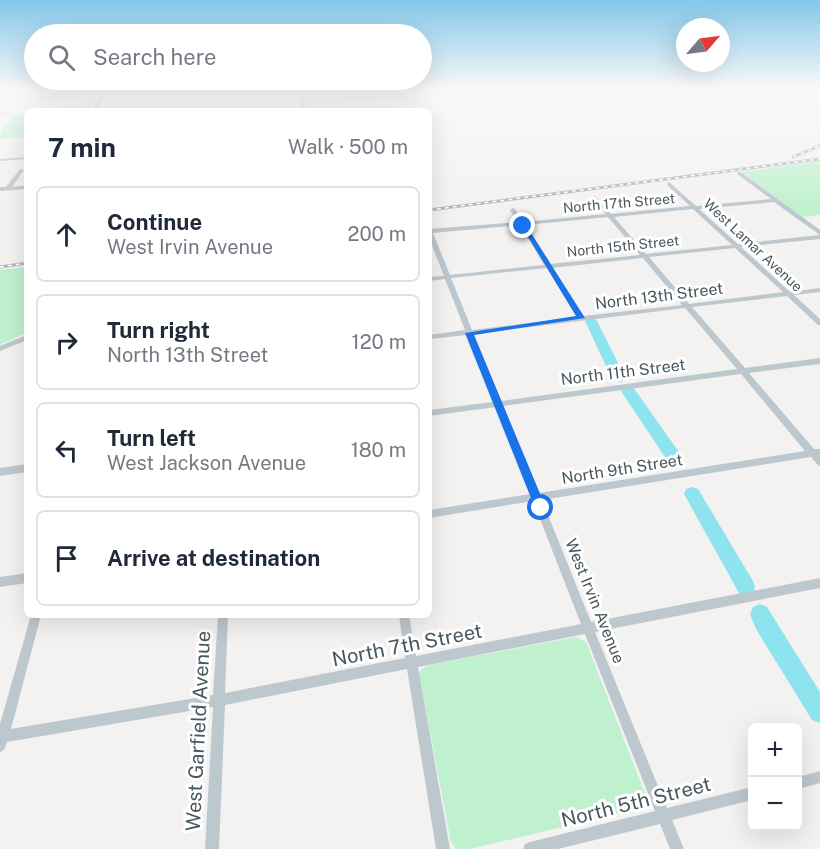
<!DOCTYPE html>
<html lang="en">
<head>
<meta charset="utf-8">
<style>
  body { margin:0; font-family:"Public Sans",sans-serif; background:#f6f6f7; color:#1f2937 }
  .controls { position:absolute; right:18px; bottom:18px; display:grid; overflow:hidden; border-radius:9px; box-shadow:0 6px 24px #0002 }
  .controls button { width:54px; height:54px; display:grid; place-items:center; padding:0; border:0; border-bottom:2px solid #e0e1e3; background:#fff; color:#1f2937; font:30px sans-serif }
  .compass { position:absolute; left:676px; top:18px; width:54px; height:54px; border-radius:50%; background:#fff; box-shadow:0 6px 24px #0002; rotate:62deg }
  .stop { position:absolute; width:18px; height:18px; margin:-14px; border:4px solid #1a73e8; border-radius:50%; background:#fff }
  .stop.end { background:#1a73e8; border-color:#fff; box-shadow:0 2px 6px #0008 }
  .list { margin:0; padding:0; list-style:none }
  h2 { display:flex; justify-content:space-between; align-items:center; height:78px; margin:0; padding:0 24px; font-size:26px }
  h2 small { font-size:20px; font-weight:400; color:#747a83 }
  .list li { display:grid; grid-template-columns:39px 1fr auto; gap:18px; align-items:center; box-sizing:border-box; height:96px; margin:0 12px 12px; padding:0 12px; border:2px solid #e0e1e3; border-radius:9px }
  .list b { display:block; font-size:22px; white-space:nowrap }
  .list p { margin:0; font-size:20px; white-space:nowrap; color:#747a83 }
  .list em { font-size:20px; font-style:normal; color:#747a83 }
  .icon { flex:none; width:33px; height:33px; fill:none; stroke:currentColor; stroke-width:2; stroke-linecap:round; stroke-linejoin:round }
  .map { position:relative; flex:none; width:820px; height:849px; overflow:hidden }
  .search { position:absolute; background:#fff; box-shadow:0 6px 24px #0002; left:24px; top:24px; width:408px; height:66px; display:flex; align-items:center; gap:15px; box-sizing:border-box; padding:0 21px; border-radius:33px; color:#747a83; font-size:22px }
  .panel { position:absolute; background:#fff; box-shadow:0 6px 24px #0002; left:24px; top:108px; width:408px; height:510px; border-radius:9px }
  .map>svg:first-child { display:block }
  .green { fill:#c0f1ce }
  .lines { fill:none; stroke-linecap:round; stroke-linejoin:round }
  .stream { stroke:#8de3ee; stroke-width:1.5 }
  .river { fill:#8de3ee; fill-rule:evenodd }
  .minor { fill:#bdc7ce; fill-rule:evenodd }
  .rail-casing { stroke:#b3b7bc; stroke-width:3 }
  .rail { stroke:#fff; stroke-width:1.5; stroke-dasharray:4; stroke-linecap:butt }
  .route { fill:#1a73e8 }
  .labels { text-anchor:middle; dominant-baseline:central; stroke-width:6; stroke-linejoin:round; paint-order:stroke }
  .far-street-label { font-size:14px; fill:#49575f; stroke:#fff }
  .street-label { font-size:16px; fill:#49575f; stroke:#fff }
  .near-street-label { font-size:20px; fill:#49575f; stroke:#fff }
</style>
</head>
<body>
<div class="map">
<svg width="820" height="849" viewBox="0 0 820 849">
  <rect width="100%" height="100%" fill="#f4f1f1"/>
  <g class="green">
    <path d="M22,89h81l-4,7 -87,5z"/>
    <path d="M372,89l4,11 -63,4 -2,-13z"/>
    <path d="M377,89h61l4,7 -61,4z"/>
    <path d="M27,113v24l-27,2c0,-13 14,-26 27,-26z"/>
    <path d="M820,161v54l-18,2 -60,-45z"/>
    <path d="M27,267v65l-27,13v-75z"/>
    <path d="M576,637l10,5 60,154 -5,12 -171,41h-14l-5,-7 -32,-167 2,-6 8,-4z"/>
  </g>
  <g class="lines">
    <path class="stream" d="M86,111l13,-22"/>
    <g class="river">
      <path d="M591,317l6,4 28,56 -2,3 -5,2 -7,-5 -26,-56z"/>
      <path d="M628,386l5,1 48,68 2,4 -2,4h-12l-48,-72z"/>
      <path d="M692,487l6,2 55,92 2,6 -2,6 -7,3 -7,-3 -55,-99 2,-5z"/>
      <path d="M760,604l7,3 53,85v31l-8,-3 -56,-91 -6,-15 3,-7z"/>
    </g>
    <g class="minor">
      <path d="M105,89h4l-13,22h-4z"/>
      <path d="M300,89h4l2,22h-4z"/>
      <path d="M10,112v2l-10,1v-2z"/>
      <path d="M27,157v2l-27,2v-2z"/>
      <path d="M20,169l4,1 -12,17 15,-2v4l-27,2v-4h6z"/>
      <path d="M737,172h4l79,58v5l-46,-33 -75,7 39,35 82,-9v4l-79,8 49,45 30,-4v4l-26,3 26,24v6h-2l-31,-29 -95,11 53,61 75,-10v6l-71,9 65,76h6v17l-3,-2 -6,-7 -269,43 49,122 229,-44v10l-225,44 72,176 85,-21v13l-80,20 12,29h-14l-10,-25 -102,25h-35l2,-5 5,-2 125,-31 -70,-177 -167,33 32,182h-14l-29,-180 -182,36 -6,144h-14l8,-142 -206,35 -3,8 -4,2v-28l31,-109h10l-30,114 202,-34 5,-80h10l-3,78 180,-35 -6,-43h10l7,41 165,-32 -48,-123 -104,17v-8l101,-16 -34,-87 -67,9v-6l64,-8 -26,-67 -38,4v-4l36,-5 -20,-51 -16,2v-4l15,-1 -15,-38v-9l89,-7 -8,-12 3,-2 2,1 8,13 83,-8 -14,-16 3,-2 16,18 79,-8 -23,-21v-2l2,-1 27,24 75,-7 -34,-25zM693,209l39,36 -86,9 -32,-37zM608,217l32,38 -90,9 -25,-39zM520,225l24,40 -94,10 -17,-42zM735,248l48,44 -94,12 -40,-47zM643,258l39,47 -99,11 -31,-48zM547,268l30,49 -105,13 -21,-52zM685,308l52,61 -236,32 -27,-67zM741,374l64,77 -266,42 -36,-87z"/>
      <path d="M27,335v5l-27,11v-5z"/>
      <path d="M27,464v8l-27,4v-8z"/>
      <path d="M27,573v10l-27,4v-10z"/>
      <path d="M820,771v12l-22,6v-12z"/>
    </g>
    <defs>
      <g id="rail">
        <path d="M793,157l27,-11"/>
        <path d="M429,210l391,-51"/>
        <path d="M0,267l27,-4"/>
      </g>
    </defs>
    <use href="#rail" class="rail-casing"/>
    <use href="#rail" class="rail"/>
  </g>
  <linearGradient id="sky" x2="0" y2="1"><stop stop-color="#83c7ea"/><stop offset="0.43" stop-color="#faf9f9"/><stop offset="1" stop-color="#faf9f9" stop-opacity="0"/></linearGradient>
  <rect width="820" height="208" fill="url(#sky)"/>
  <path class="route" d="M521,225h5l59,93 -111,17 72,173 -5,4 -6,-4 -70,-175 111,-17z"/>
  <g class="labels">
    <g class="far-street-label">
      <text transform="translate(619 203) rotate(-5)">North 17th Street</text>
      <text transform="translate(753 245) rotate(43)">West Lamar Avenue</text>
      <text transform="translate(623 246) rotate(-6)">North 15th Street</text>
    </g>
    <g class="street-label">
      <text transform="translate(659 296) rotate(-7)">North 13th Street</text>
      <text transform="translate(623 372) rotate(-7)">North 11th Street</text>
      <text transform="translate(622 469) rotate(-9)">North 9th Street</text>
      <text transform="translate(595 601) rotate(68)">West Irvin Avenue</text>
    </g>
    <g class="near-street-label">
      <text transform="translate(407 645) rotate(-11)">North 7th Street</text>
      <text transform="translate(198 731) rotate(-87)">West Garfield Avenue</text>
      <text transform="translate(636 802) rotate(-14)">North 5th Street</text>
    </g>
  </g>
</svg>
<div class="controls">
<button>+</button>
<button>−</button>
</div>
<svg class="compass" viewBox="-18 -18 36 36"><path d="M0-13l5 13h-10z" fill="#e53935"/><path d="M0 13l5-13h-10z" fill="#747a83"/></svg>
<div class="stop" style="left:541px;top:508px"></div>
<div class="stop end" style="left:523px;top:226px"></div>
<div class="search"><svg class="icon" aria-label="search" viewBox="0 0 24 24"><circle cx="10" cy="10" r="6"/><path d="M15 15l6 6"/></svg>Search here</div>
<section class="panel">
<h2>7 min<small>Walk · 500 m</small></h2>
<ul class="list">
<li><svg class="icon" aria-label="ahead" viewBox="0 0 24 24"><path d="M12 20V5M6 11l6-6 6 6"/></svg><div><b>Continue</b><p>West Irvin Avenue</p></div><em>200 m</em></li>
<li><svg class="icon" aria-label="right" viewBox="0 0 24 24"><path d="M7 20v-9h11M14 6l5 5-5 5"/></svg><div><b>Turn right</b><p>North 13th Street</p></div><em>120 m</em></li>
<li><svg class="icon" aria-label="left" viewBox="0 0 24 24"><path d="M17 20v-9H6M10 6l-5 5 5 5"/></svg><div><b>Turn left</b><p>West Jackson Avenue</p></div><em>180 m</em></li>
<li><svg class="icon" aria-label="arrive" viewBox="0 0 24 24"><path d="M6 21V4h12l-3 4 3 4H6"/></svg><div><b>Arrive at destination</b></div></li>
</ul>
</section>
</div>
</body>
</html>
